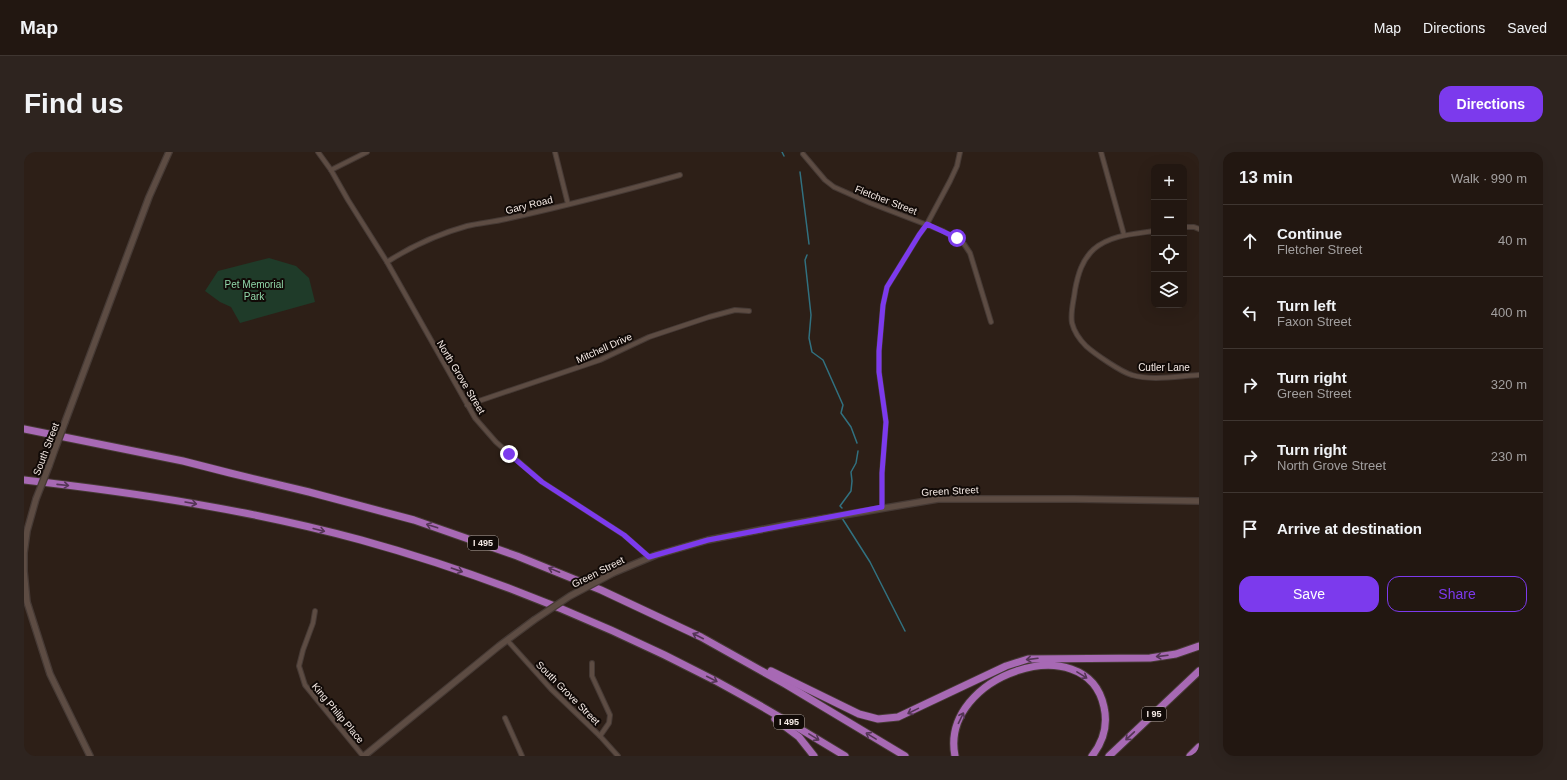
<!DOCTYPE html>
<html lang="en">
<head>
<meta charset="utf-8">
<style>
  body { margin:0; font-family:Arial,sans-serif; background:#2e241f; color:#f1f3f6 }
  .controls { position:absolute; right:12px; top:12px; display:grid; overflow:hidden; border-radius:8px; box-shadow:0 4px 16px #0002 }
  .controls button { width:36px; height:36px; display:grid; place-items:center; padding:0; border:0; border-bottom:1px solid #3f3631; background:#221711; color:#f1f3f6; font:20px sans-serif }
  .stop { position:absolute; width:12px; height:12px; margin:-9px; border:3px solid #7c3aed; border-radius:50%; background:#fff }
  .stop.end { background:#7c3aed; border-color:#fff; box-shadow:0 1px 4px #0008 }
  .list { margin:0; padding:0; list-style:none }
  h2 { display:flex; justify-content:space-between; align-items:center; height:52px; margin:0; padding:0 16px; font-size:17px }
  h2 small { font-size:13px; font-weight:400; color:#a29f9f }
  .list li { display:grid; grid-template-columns:26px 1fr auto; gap:12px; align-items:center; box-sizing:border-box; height:72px; padding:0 16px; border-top:1px solid #3f3631 }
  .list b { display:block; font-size:15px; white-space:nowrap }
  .list p { margin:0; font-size:13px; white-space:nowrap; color:#a29f9f }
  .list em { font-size:13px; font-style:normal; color:#a29f9f }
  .actions { display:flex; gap:8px; padding:12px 16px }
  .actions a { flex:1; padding:9px 0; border:1px solid #7c3aed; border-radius:12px; text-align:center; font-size:14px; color:#7c3aed }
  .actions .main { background:#7c3aed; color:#fff }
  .icon { flex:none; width:22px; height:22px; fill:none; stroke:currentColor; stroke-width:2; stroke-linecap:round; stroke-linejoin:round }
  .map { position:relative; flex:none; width:1175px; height:604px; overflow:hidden; border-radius:12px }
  header { display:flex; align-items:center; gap:24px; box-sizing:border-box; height:56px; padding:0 20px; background:#221711; border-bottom:1px solid #3f3631 }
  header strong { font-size:19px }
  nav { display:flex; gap:22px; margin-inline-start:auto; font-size:14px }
  .intro { display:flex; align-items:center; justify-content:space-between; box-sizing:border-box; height:96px; padding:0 24px }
  h1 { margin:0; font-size:28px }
  .button { padding:10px 18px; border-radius:12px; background:#7c3aed; color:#fff; font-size:14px; font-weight:700 }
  main { display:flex; gap:24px; padding:0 24px }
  aside { flex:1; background:#221711; border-radius:12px; box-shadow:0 4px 16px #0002 }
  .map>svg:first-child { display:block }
  .green { fill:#1f3b29 }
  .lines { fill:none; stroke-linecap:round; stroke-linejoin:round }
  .stream { stroke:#317180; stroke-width:1.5 }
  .street-casing { stroke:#463a35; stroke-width:6 }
  .secondary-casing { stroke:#463a35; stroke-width:8 }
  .highway-casing { stroke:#463a35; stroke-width:9 }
  .street { stroke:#5d4c43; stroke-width:4 }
  .secondary { stroke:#5d4c43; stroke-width:5.5 }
  .highway { stroke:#a769b4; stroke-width:7 }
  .secondary-bridge-casing { stroke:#463a35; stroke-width:8; stroke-linecap:butt }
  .secondary-bridge { stroke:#5d4c43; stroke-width:5.5 }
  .oneway { stroke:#543555 }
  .route { stroke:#7c3aed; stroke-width:5 }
  .labels { text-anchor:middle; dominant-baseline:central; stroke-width:4; stroke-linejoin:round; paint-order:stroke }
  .shield { fill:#110a07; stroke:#b1a7a2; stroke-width:1 }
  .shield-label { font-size:9px; font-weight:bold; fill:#f5eae5 }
  .street-label { font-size:10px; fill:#f5eae5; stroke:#110a07 }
  .park-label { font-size:10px; fill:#91d9aa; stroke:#110a07 }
</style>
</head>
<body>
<header>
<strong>Map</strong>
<nav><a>Map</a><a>Directions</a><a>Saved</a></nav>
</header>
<div class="intro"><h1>Find us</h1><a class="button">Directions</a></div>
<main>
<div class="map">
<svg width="1175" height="604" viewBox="0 0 1175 604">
  <rect width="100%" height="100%" fill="#2d1f17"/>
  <path class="green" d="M245,106l27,8 13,12 6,24 -75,21 -9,-16 -11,-5 -15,-11 13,-20z"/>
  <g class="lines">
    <g class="stream">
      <path d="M758,0l2,4"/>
      <path d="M776,20l9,72"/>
      <path d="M783,103l-2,5 6,55 -2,23 3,14 11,8 20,45 -2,8 10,14 6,16"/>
      <path d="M818,356l-2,-2 11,-15 1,-10 -1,-9 5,-9 2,-12"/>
      <path d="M818,366l28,44 35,69"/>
    </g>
    <defs>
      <g id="street">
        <path d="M294,0l13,18 17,30 39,62 88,156 21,24 46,40 82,53 25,22"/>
        <path d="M531,0l13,52"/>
        <path d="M1077,0l23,83"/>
        <path d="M779,2l22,26 9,7 36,16 73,28 21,13 6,9 21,69"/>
        <path d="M307,18l36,-18"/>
        <path d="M1160,75h10l5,2"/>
        <path d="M1130,79c-21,3 -43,4 -60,18 -12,11 -16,25 -19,41 -1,10 -5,22 -3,33 2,8 8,17 14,23 9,8 35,26 46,29 19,6 47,1 67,0"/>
        <path d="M363,110c25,-16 51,-28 80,-36 13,-3 26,-4 39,-7 59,-13 117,-28 174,-44"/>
        <path d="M443,253l133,-45 49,-23 60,-20 26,-7 14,1"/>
        <path d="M858,355v-34l4,-51 -7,-50v-21l4,-46 4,-18 32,-52 8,-11 23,-43 7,-15 3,-14"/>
        <path d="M291,459l-2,12 -10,27 -4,16 6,19 58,71"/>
        <path d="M483,488l44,49 49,47 18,20"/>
        <path d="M568,511v13l18,39 -1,8 -9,13"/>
        <path d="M481,566l17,38"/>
      </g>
      <g id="secondary">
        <path d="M41,270l84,-225 20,-45"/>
        <path d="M25,314l6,-17"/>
        <path d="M12,347l-9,32 -3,22v18l3,31 23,72 40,82"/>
        <path d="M589,421l43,-18 52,-15 77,-15 153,-26h137l124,2"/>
        <path d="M340,604l135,-110 35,-26"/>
      </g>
      <g id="highway">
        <path d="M0,277l159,32 47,12 79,19 105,28 103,36 84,34 100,47 84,47 120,72"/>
        <path d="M0,328c114,13 226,30 337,60 123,34 242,82 355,141 44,24 87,49 129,75"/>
        <path d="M747,519l88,43 19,5 20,-2 108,-51 22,-7 122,-1 26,-4 23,-8"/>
        <path d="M751,567l24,18 15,19"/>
        <path d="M931,604c-16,-81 132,-130 149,-49 4,18 -1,35 -12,49"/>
        <path d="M1085,604l90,-85"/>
        <path d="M1166,604l9,-9"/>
      </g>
    </defs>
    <use href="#street" class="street-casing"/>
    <use href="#secondary" class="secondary-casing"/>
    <use href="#highway" class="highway-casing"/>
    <use href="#street" class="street"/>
    <use href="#secondary" class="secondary"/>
    <use href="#highway" class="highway"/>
    <defs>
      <g id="secondary-bridge">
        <path d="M31,297l10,-27"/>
        <path d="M12,347l13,-33"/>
        <path d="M510,468l36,-24 43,-23"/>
      </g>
    </defs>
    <use href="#secondary-bridge" class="secondary-bridge-casing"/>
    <use href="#secondary-bridge" class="secondary-bridge"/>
  </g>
  <defs><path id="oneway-shaft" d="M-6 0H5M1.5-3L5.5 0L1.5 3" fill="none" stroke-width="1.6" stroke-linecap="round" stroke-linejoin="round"/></defs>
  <g class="oneway">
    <use href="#oneway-shaft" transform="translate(39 333) rotate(6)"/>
    <use href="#oneway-shaft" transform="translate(167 351) rotate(10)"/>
    <use href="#oneway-shaft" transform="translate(408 374) rotate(-162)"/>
    <use href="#oneway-shaft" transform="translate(295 378) rotate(14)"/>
    <use href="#oneway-shaft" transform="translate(433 418) rotate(19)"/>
    <use href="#oneway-shaft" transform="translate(530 418) rotate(-158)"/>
    <use href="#oneway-shaft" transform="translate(674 484) rotate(-153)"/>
    <use href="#oneway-shaft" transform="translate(1138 504) rotate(173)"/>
    <use href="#oneway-shaft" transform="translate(1008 507) rotate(173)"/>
    <use href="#oneway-shaft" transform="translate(1058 523) rotate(32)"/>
    <use href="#oneway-shaft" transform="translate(688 527) rotate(27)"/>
    <use href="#oneway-shaft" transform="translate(889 559) rotate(154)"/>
    <use href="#oneway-shaft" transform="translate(937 566) rotate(-64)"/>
    <use href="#oneway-shaft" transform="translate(847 584) rotate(-149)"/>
    <use href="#oneway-shaft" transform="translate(1106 584) rotate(137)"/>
    <use href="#oneway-shaft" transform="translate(790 585) rotate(31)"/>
  </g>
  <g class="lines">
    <path class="route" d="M485,302l33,28 82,53 25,22 59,-17 174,-33v-34l4,-51 -7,-50v-21l4,-46 4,-18 32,-52 8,-11 30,14"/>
  </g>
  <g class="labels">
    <g class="shield">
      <rect x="444" y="384" width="30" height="14" rx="3"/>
      <rect x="1118" y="555" width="24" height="14" rx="3"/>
      <rect x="750" y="563" width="30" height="14" rx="3"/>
    </g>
    <g class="shield-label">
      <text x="459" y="391">I 495</text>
      <text x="1130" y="562">I 95</text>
      <text x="765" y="570">I 495</text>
    </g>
    <g class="street-label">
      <text transform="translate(862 48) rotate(21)">Fletcher Street</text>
      <text transform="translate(505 53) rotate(-14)">Gary Road</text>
      <text transform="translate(580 196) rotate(-24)">Mitchell Drive</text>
      <text x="1140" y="215">Cutler Lane</text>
      <text transform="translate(437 225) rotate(59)">North Grove Street</text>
      <text transform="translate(22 297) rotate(-69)">South Street</text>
      <text transform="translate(926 339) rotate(-3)">Green Street</text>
      <text transform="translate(574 420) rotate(-27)">Green Street</text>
      <text transform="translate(544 541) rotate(45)">South Grove Street</text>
      <text transform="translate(314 561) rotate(50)">King Philip Place</text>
    </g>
    <g class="park-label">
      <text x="230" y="132">Pet Memorial<tspan x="230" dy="12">Park</tspan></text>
    </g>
  </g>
</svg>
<div class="controls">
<button>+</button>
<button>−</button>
<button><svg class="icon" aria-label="locate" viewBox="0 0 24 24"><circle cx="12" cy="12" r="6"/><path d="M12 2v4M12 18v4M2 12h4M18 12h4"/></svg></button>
<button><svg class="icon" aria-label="layers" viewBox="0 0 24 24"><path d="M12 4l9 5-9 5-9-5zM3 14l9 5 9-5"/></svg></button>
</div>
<div class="stop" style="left:933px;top:86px"></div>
<div class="stop end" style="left:485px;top:302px"></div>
</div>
<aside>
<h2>13 min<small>Walk · 990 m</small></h2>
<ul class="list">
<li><svg class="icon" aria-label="ahead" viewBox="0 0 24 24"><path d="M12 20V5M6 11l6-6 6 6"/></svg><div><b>Continue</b><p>Fletcher Street</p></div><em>40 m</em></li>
<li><svg class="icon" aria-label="left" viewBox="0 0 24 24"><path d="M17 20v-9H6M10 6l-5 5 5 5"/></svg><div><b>Turn left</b><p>Faxon Street</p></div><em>400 m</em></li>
<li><svg class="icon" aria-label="right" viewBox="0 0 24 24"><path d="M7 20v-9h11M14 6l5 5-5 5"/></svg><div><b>Turn right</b><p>Green Street</p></div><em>320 m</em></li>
<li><svg class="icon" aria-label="right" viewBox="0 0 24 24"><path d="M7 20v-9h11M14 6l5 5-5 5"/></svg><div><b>Turn right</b><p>North Grove Street</p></div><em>230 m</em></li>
<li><svg class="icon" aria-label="arrive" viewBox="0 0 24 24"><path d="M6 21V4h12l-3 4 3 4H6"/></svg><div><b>Arrive at destination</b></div></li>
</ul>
<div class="actions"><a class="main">Save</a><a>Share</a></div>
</aside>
</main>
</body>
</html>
